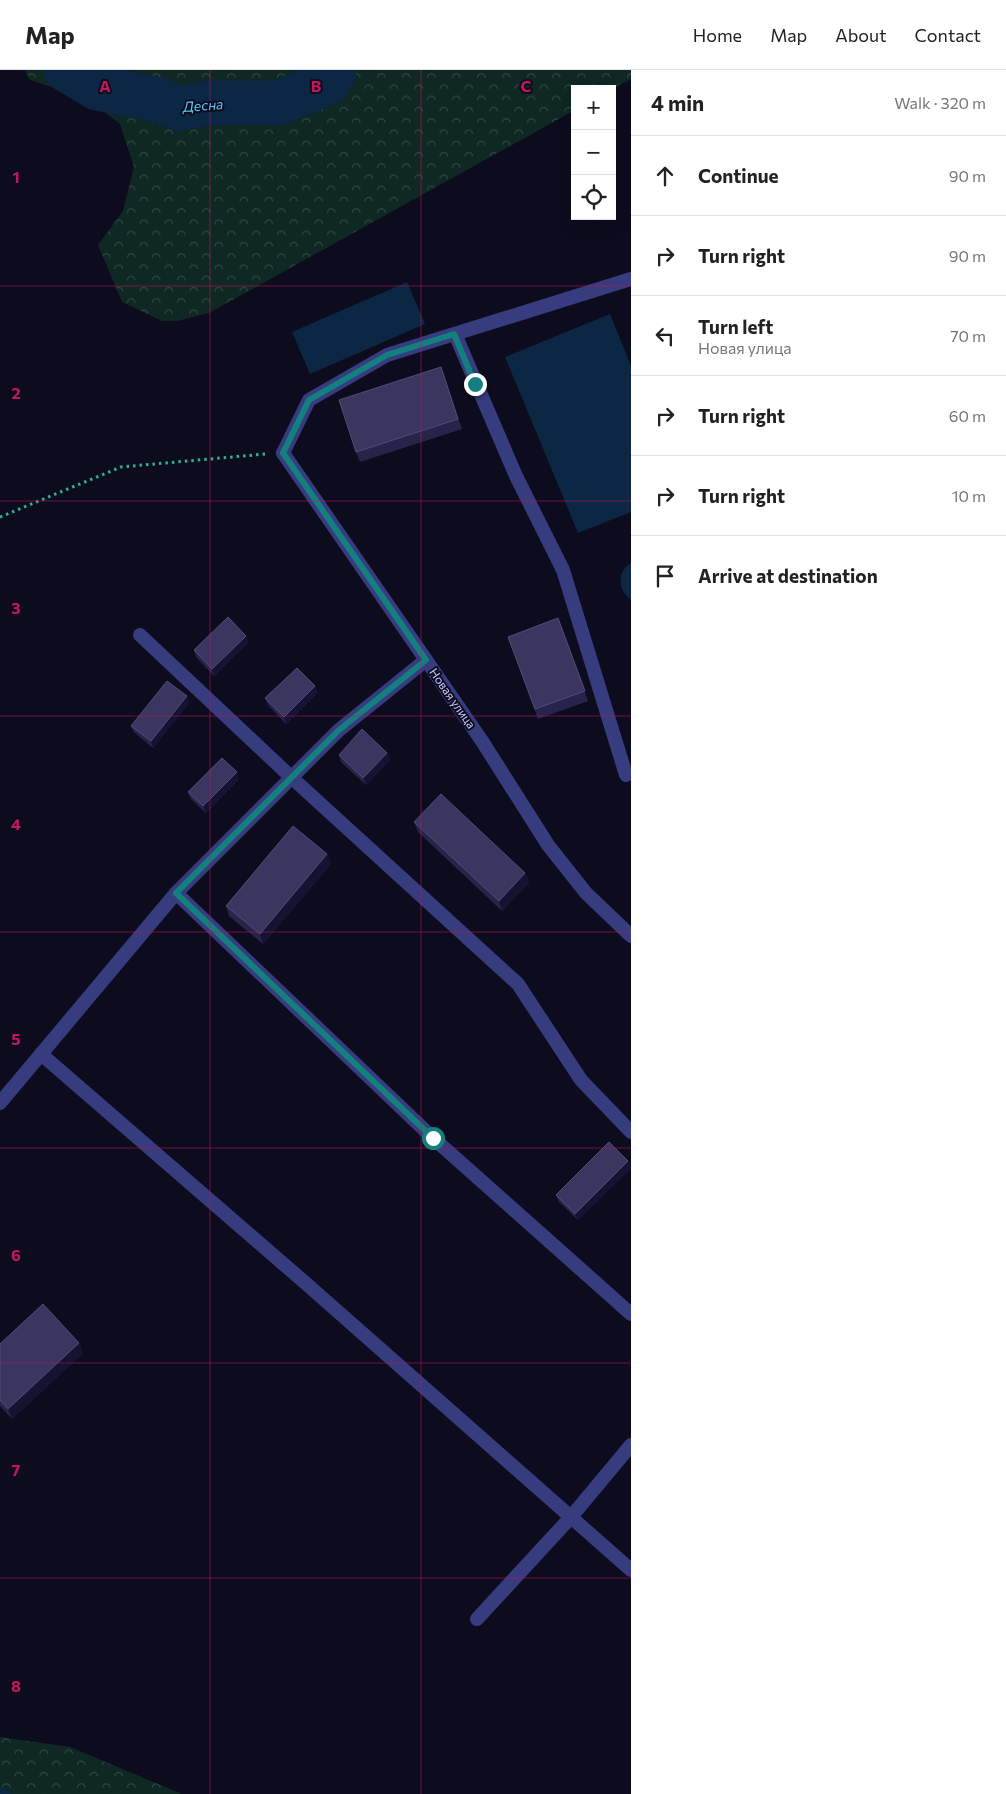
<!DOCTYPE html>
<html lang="en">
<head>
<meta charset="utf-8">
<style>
  body { margin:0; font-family:Commissioner,sans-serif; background:#f6f6f6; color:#222 }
  .controls { position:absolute; right:15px; top:15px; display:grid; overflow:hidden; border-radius:0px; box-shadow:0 5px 20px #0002 }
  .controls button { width:45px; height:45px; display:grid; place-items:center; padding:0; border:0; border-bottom:1px solid #e0e0e0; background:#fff; color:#222; font:25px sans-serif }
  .stop { position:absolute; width:15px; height:15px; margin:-11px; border:4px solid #13807f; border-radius:50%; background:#fff }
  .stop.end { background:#13807f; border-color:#fff; box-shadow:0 1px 5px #0008 }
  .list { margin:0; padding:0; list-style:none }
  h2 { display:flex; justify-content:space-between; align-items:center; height:65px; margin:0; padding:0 20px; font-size:21px }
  h2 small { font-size:16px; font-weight:400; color:#767676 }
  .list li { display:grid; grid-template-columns:32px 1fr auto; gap:15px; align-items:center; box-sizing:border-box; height:80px; padding:0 20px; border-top:1px solid #e0e0e0 }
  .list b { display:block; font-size:19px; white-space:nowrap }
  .list p { margin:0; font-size:16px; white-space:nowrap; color:#767676 }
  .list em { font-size:16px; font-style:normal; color:#767676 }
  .icon { flex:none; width:28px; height:28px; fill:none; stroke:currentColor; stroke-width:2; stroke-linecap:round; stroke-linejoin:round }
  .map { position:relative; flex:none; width:631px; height:1724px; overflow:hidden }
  header { display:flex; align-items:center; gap:30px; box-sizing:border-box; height:70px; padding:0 25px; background:#fff; border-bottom:1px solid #e0e0e0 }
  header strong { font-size:24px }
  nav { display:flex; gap:28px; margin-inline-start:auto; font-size:18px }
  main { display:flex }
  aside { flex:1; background:#fff }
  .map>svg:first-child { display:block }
  .forest { fill:url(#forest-crowns) }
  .water { fill:#0b2743 }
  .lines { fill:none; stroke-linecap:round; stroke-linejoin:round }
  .stream { stroke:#0b2743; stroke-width:8 }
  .river { stroke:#0b2743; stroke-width:45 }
  .path { stroke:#2cb099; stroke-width:3; stroke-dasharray:2.5 4; stroke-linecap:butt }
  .service { stroke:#363c7e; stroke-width:14 }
  .minor { stroke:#363c7e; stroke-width:14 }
  .wall { fill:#27244c }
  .shaded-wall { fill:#151332 }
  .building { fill:#393660; stroke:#4f4d79 }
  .route { stroke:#13807f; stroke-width:6 }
  .grid { fill:none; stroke:#c2185b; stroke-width:1; stroke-opacity:0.55 }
  .labels { text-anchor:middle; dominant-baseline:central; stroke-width:4; stroke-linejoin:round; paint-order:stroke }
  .street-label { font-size:12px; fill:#c9c9ff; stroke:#0d0c1e }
  .water-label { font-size:14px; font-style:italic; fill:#57c5ff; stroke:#0d0c1e }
  .grid-label { font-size:16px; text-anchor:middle; font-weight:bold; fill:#c2185b; stroke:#0d0c1e; stroke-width:4; stroke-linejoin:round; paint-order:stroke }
</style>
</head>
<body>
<header>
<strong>Map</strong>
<nav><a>Home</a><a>Map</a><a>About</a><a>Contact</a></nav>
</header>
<main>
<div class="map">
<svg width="631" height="1724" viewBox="0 0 631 1724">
  <defs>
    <pattern id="forest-crowns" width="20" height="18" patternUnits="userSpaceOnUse" patternTransform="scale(1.25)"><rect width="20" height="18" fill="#0f2824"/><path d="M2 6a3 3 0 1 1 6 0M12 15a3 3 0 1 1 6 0" fill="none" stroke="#314645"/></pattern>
  </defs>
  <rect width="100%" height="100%" fill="#0d0c1e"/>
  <g class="forest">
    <path d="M25,0h606v9l-19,10h-37v21l-366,203 -32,8h-15l-40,-19 -24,-57 25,-34 11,-44 -14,-43 -33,-26 -57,-18z"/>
    <path d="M0,1667l70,10 112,47h-182z"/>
  </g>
  <g class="water">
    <path d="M407,212l18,42 -115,50 -18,-42z"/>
    <path d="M610,244l21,52v146l-53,21 -73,-176z"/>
    <path d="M631,493v37c-13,-10 -15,-28 0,-37z"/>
  </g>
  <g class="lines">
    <path class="stream" d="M0,1721l6,3"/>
    <path class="river" d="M67,0l30,18 62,12 20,8 31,-5h69l49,-21 6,-12"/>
    <path class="path" d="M0,447l121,-50 144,-13"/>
    <g class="service">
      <path d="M455,264l61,142 47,94 63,205"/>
      <path d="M283,383l26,-53 78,-45 244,-76"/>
      <path d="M140,565l151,142 227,207 63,96 50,52"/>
      <path d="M176,823l257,245 198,176"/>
      <path d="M41,984l269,233 321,283"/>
      <path d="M0,1033l176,-210 163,-163 87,-70"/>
      <path d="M477,1549l94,-102 60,-72"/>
    </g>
    <path class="minor" d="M283,383l199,288 66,104 38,48 45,43"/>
  </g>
  <g class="wall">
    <path d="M441,297l21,62 -102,33 -4,-10z"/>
    <path d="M558,548l30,83 -50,18 -30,-82z"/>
    <path d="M246,566l2,7 -34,33 -18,-19 -2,-7z"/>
    <path d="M315,616l2,7 -31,31 -18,-19 -3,-7z"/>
    <path d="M189,633l-36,45 -19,-16 -3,-6z"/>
    <path d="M387,683l3,7 -24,25 -25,-23 -2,-7z"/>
    <path d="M239,709l-33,34 -15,-14 -3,-7z"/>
    <path d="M414,752l111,51 4,10 -27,28 -84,-79z"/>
    <path d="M327,784l4,10 -68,80 -34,-28 -3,-10z"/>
    <path d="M628,1091l3,7 -53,52 -19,-18 -3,-7z"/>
    <path d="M79,1273l4,10 -71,66 -12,-13v-62z"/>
  </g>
  <g class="shaded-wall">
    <path d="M246,566l2,7 -34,33 -2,-7z"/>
    <path d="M315,616l2,7 -31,31 -2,-7z"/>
    <path d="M187,626l2,7 -36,45 -2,-7z"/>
    <path d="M387,683l3,7 -24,25 -3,-7z"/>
    <path d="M237,702l2,7 -33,34 -3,-7z"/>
    <path d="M327,784l4,10 -68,80 -3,-10z"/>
    <path d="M525,803l4,10 -27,28 -3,-10z"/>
    <path d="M628,1091l3,7 -53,52 -3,-6z"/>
    <path d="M79,1273l4,10 -71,66 -4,-10z"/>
  </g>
  <g class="building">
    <path d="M441,297l17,52 -102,33 -17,-52z"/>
    <path d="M228,547l18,19 -34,33 -18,-19z"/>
    <path d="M558,548l27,73 -50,18 -27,-72z"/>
    <path d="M297,598l18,18 -31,31 -19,-19z"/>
    <path d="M167,611l20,15 -36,45 -20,-15z"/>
    <path d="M362,659l25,24 -24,25 -24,-23z"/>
    <path d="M222,688l15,14 -34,34 -15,-14z"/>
    <path d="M441,724l84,79 -26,28 -85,-79z"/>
    <path d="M293,756l34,28 -67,80 -34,-28z"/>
    <path d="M609,1072l19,19 -53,53 -19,-19z"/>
    <path d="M43,1234l36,39 -71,66 -8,-9v-56z"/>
  </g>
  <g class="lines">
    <path class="route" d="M433,1068l-257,-245 163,-163 87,-70 -143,-207 26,-53 78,-45 67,-21 21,50"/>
  </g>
  <path class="grid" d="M210,0v1724M421,0v1724M0,216h631M0,431h631M0,646h631M0,862h631M0,1078h631M0,1293h631M0,1508h631"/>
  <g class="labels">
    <g class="street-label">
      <text transform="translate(453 628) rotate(55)">Новая улица</text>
    </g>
    <g class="water-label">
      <text transform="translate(203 35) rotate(-4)">Десна</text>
    </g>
  </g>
  <g class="grid-label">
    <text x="105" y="22">A</text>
    <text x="316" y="22">B</text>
    <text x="526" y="22">C</text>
    <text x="16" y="113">1</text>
    <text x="16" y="329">2</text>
    <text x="16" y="544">3</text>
    <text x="16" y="760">4</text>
    <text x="16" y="975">5</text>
    <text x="16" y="1191">6</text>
    <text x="16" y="1406">7</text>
    <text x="16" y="1622">8</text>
  </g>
</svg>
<div class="controls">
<button>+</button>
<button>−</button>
<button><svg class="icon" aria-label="locate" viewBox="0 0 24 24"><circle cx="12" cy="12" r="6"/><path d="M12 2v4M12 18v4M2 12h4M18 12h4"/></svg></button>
</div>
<div class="stop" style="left:433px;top:1068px"></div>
<div class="stop end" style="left:475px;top:314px"></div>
</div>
<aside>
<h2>4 min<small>Walk · 320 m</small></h2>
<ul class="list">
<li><svg class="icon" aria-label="ahead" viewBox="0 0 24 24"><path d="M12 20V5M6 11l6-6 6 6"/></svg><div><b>Continue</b></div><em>90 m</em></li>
<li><svg class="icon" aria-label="right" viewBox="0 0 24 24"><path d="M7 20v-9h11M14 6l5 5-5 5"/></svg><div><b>Turn right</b></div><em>90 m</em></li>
<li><svg class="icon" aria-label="left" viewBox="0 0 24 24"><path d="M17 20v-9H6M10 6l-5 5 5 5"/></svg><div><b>Turn left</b><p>Новая улица</p></div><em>70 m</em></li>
<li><svg class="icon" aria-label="right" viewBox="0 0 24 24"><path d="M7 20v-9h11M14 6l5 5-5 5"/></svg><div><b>Turn right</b></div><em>60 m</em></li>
<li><svg class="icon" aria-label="right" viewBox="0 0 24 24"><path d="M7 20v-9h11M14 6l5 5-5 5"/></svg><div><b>Turn right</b></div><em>10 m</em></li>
<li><svg class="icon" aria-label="arrive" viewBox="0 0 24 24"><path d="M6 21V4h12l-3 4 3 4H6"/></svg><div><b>Arrive at destination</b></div></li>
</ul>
</aside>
</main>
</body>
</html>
